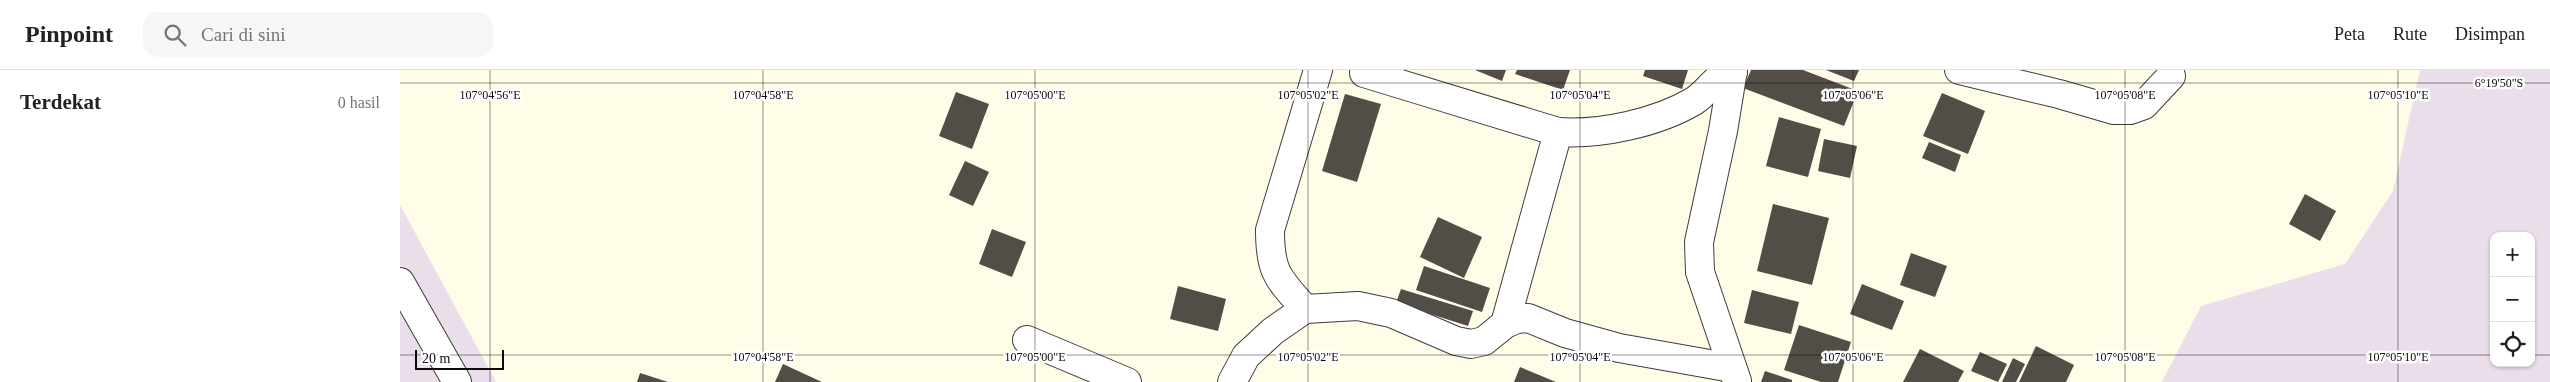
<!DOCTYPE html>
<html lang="id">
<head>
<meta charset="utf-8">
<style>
  body { margin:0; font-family:Georgia,serif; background:#f6f6f6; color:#202124 }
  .controls { position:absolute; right:15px; bottom:15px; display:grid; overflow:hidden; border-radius:10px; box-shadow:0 1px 4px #0004 }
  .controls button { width:45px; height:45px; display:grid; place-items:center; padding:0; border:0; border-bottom:1px solid #e0e0e0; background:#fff; color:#202124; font:25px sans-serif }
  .scale { position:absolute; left:15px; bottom:12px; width:89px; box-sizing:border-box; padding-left:5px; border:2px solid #0a0a0a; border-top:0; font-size:14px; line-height:18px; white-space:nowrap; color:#0a0a0a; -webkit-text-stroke:4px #fff; paint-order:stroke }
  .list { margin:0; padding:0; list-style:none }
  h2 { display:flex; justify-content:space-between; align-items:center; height:65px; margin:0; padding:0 20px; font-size:21px }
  h2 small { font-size:16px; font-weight:400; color:#757577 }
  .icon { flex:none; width:28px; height:28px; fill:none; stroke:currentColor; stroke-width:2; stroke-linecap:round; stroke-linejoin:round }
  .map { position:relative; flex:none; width:2150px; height:312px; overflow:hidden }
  header { display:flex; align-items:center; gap:30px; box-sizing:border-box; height:70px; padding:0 25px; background:#fff; border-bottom:1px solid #e0e0e0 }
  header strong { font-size:24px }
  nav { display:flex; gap:28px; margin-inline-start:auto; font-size:18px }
  .search { width:350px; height:45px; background:#f6f6f6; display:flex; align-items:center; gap:12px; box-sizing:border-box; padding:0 18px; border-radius:15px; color:#757577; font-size:19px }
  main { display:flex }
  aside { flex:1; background:#fff }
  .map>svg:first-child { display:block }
  .industrial { fill:#eadeea; fill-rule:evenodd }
  .building { fill:#534d47 }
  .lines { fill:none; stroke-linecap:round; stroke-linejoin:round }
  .minor-casing { stroke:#3d3d3d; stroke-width:30 }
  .minor { stroke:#fff; stroke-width:28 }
  .ticks { fill:none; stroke:#0a0a0a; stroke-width:1; stroke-opacity:0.45 }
  .ticks-label { font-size:12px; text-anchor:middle; fill:#0a0a0a; stroke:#fff; stroke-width:5; stroke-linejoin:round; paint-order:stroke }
</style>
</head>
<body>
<header>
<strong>Pinpoint</strong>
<div class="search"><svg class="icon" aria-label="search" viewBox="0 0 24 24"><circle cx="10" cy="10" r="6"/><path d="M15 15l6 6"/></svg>Cari di sini</div>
<nav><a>Peta</a><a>Rute</a><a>Disimpan</a></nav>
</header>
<main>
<aside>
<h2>Terdekat<small>0 hasil</small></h2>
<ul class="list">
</ul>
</aside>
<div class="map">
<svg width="2150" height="312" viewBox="0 0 2150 312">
  <rect width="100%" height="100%" fill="#fffde8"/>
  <g class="industrial">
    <path d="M2020,0h130v312h-388l39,-76 144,-42 48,-73zM2094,166h37v127h-37z"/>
    <path d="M0,135l96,177h-96z"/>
  </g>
  <g class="building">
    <path d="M1075,0h31l-4,11z"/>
    <path d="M1117,0h53l-7,20 -48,-16z"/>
    <path d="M1245,0h43l-6,19 -39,-13z"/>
    <path d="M1351,0h52l55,21 -14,35 -101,-38z"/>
    <path d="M1426,0h33l-5,11z"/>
    <path d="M556,22l33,12 -17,45 -33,-13z"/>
    <path d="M1542,23l43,18 -17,43 -45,-18z"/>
    <path d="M945,24l36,10 -24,78 -35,-11z"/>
    <path d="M1379,47l42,12 -13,48 -42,-11z"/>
    <path d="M1424,69l33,7 -7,32 -32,-7z"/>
    <path d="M1529,72l32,13 -6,17 -33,-14z"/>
    <path d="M565,91l24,11 -16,34 -24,-11z"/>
    <path d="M1905,124l31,17 -16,30 -31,-17z"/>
    <path d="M1373,134l56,14 -17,67 -55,-14z"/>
    <path d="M1038,147l44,20 -18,41 -44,-21z"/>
    <path d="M592,159l34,13 -14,35 -33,-13z"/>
    <path d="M1511,183l36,13 -12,31 -35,-12z"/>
    <path d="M1024,196l66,22 -8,24 -66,-22z"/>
    <path d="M1462,214l42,17 -12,29 -42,-16z"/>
    <path d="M778,216l48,13 -8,32 -48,-12z"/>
    <path d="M1001,219l72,22 -5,15 -72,-23z"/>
    <path d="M1352,220l47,12 -8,32 -47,-11z"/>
    <path d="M1399,255l52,17 -13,40h-17l-37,-12z"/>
    <path d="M1636,276l38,19 -8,17h-47z"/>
    <path d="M1520,279l44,22 -6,11h-55z"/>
    <path d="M1580,282l27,12 -9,18 -27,-11z"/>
    <path d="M1613,288l12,6 -9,18h-14z"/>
    <path d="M383,294l39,18h-47z"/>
    <path d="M1120,297l36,15h-42z"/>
    <path d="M1365,301l27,9v2h-31z"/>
    <path d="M240,303l28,9h-31z"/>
  </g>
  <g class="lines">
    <defs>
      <g id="minor">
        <path d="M1333,0l-10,61 -24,111 1,30 37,109"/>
        <path d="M1559,0l100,24 55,16h16l14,-5 27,-29"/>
        <path d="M964,3l194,59c42,3 99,-9 136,-31 16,-10 18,-23 39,-29"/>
        <path d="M0,212l57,100"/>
        <path d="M905,239c-27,-31 -35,-36 -35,-79l48,-160"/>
        <path d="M1105,254l53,-192"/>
        <path d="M627,270l100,42"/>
        <path d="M832,312l14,-26 27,-25 32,-22 53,-3 33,7 65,28 15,3 13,-3 21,-17 12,-5 11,-1 37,15 54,15 113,20"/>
      </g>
    </defs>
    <use href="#minor" class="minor-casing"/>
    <use href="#minor" class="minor"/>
  </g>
  <path class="ticks" d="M90,0v312M363,0v312M635,0v312M908,0v312M1180,0v312M1453,0v312M1725,0v312M1998,0v312M0,13h2150M0,285h2094M2131,285h19"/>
  <g class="ticks-label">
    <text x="2099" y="17">6°19'50"S</text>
    <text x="90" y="29">107°04'56"E</text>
    <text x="363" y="29">107°04'58"E</text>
    <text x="635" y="29">107°05'00"E</text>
    <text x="908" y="29">107°05'02"E</text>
    <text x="1180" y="29">107°05'04"E</text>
    <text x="1453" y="29">107°05'06"E</text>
    <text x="1725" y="29">107°05'08"E</text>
    <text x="1998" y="29">107°05'10"E</text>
    <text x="363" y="291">107°04'58"E</text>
    <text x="635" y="291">107°05'00"E</text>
    <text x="908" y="291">107°05'02"E</text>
    <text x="1180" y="291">107°05'04"E</text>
    <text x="1453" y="291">107°05'06"E</text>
    <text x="1725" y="291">107°05'08"E</text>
    <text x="1998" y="291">107°05'10"E</text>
  </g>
</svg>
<div class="controls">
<button>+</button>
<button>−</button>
<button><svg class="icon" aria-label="locate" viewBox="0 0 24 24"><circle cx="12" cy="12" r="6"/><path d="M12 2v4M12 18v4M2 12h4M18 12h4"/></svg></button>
</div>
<div class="scale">20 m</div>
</div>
</main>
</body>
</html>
